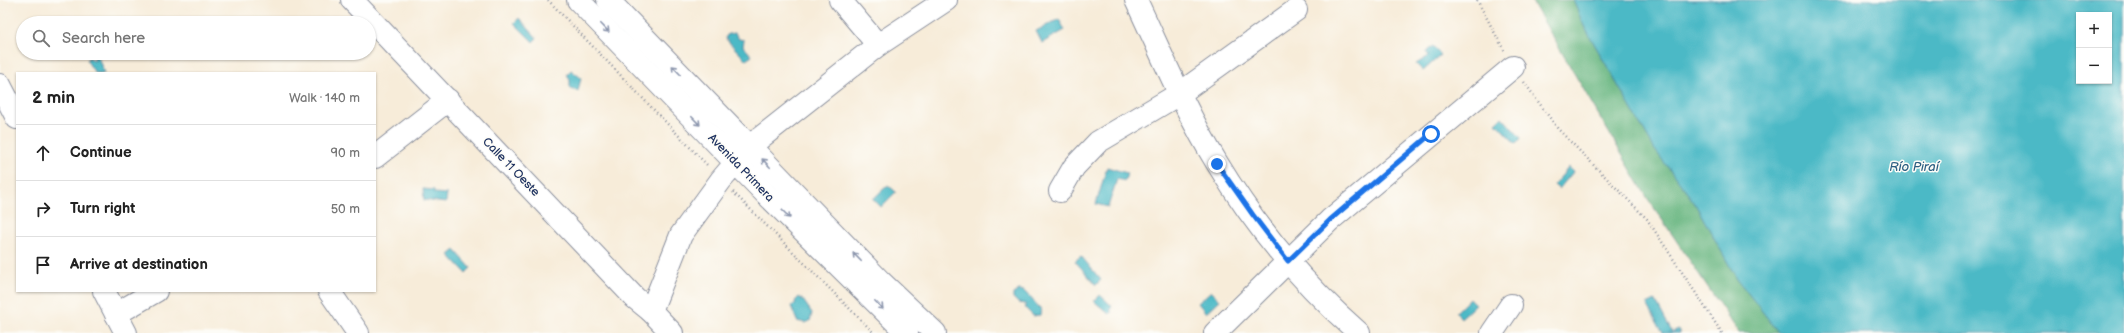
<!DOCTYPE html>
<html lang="en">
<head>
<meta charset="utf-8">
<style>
  body { margin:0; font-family:"Balsamiq Sans",sans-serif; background:#f2f2f2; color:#222 }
  .controls { position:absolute; right:12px; top:12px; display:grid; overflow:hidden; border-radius:0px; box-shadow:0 1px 3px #0004 }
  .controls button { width:36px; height:36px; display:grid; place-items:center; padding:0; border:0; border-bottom:1px solid #e0e0e0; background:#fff; color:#222; font:20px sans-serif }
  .stop { position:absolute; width:12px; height:12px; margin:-9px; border:3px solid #1a73e8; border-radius:50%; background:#fff }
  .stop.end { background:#1a73e8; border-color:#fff; box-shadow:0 1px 4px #0008 }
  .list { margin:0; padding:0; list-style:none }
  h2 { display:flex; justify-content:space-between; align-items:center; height:52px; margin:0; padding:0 16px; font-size:17px }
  h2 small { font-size:13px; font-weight:400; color:#767676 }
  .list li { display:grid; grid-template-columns:26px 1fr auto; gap:12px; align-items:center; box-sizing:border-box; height:56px; padding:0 16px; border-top:1px solid #e0e0e0 }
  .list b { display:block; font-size:15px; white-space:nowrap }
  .list em { font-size:13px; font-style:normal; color:#767676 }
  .icon { flex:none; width:22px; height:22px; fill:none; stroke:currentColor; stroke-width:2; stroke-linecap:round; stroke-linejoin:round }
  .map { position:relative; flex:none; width:2124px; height:333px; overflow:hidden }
  .search { position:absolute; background:#fff; box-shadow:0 1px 3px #0004; left:16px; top:16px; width:360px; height:44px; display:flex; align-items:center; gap:10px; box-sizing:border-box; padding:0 14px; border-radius:22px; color:#767676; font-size:15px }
  .panel { position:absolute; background:#fff; box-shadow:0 1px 3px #0004; left:16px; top:72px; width:360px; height:220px; border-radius:0px }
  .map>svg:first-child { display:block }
  .forest { fill:#66b57f; stroke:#40726e }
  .water { fill:#4cb9c6; stroke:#347492; fill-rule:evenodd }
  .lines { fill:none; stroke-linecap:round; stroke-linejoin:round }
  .minor-casing { stroke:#898e9c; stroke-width:24 }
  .path { stroke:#898e9c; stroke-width:2.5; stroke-dasharray:1 3; stroke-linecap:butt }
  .minor { stroke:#fff; stroke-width:22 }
  .oneway { stroke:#8d97ae }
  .route { stroke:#1a73e8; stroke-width:5 }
  .labels { text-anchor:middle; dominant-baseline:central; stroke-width:3; stroke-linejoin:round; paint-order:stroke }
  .street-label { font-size:12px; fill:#1b2f5e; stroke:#fdfcf7 }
  .water-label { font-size:13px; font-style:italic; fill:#2c5f82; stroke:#fdfcf7 }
</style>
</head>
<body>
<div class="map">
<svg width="2124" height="333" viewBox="0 0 2124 333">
  <rect width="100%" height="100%" fill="#fdfcf7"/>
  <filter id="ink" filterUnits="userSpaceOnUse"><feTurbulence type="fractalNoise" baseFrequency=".025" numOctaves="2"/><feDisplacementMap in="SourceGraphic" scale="8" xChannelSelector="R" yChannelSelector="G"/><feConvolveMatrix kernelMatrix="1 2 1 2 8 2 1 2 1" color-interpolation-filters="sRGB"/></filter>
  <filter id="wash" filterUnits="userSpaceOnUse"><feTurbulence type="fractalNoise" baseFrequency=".012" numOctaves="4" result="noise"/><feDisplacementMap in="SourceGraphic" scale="16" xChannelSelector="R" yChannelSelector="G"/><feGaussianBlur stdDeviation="0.9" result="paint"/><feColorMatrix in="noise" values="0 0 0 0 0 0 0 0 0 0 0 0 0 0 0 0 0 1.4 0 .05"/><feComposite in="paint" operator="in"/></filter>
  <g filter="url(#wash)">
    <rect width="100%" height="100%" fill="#f7ecd9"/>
    <path class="forest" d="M1531,0h42l11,26 71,124 39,52 43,77 42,54h-40l-91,-134z"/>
    <g class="water">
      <path d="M1573,0h551v333h-345l-42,-54 -43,-77 -39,-52 -71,-124zM2079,15h30v66h-30z"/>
      <path d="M519,18l18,20 -4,4 -19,-19z"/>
      <path d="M1059,19l6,11 -23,13 -6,-12z"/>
      <path d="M735,33l4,6 5,1 -1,6 9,10 -6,4 -21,-22 3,-4z"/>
      <path d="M1433,46l8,9 -18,16 -7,-7 13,-8 -3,-4z"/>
      <path d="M97,54l7,19h-9l-8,-12 2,-4 6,4 -1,-4z"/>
      <path d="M571,70l10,8 -3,13 -8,-2v-9l-3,-6z"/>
      <path d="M1502,117l19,21 -5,6 -20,-21z"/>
      <path d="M1107,167l20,6 -2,8 -8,-2 -9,28 -12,-3z"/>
      <path d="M1569,167l4,5 -14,17 -5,-4z"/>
      <path d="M888,185l8,7 -15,15 -8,-8z"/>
      <path d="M423,189l11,1v3l13,1 -1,9 -22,-3z"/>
      <path d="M455,250l16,18 -5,5 -17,-18z"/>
      <path d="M1081,256l20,24 -5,5 -21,-24z"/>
      <path d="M1019,290l5,1 17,18 -1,6 -7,1 -7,-7 -1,-5 -7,-1 -5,-5v-4z"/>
      <path d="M1211,291l9,9 -14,13 -8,-10z"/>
      <path d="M1100,295l12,11 -2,4 2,2 -3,2 -15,-13z"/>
      <path d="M799,297l4,3 9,13 -2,8 -5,2 -8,-2 -6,-15 5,-2 -1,-3z"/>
      <path d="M1470,298l6,6 -15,14 -5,-6z"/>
      <path d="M1655,300l17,32 6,-3 2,4h-17l-16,-29z"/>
    </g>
  </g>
  <g filter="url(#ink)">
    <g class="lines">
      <defs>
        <g id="minor">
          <path d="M352,0l283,298 16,13 21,22"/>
          <path d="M578,0l187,193 142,140"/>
          <path d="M608,0l272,281 55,52"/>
          <path d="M840,0l38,45"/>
          <path d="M1136,0c26,55 49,111 81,163 38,63 87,122 142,170"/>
          <path d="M0,85l17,33"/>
          <path d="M375,157l73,-57"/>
          <path d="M1060,191l14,-24 24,-25 81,-48 117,-84"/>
          <path d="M104,291l22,42"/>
          <path d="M329,291l29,42"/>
          <path d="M651,311l30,-76 40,-55 29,-34 128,-101 68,-45"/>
          <path d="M116,314l40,-23"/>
          <path d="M1215,333l115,-113 183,-153"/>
          <path d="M1492,333l19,-28"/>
        </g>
      </defs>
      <use href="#minor" class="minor-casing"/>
      <g class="path">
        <path d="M548,0l161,167"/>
        <path d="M1477,0l28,52"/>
        <path d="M1524,82l34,47 89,90 75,114"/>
        <path d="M733,192l141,141"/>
      </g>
      <use href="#minor" class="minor"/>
    </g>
    <defs><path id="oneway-shaft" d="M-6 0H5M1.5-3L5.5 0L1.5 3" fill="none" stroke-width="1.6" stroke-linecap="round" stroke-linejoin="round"/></defs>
    <g class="oneway">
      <use href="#oneway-shaft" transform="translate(605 28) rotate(46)"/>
      <use href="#oneway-shaft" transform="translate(676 70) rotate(-134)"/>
      <use href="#oneway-shaft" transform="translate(696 121) rotate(46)"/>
      <use href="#oneway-shaft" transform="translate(766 163) rotate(-134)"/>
      <use href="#oneway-shaft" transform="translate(786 214) rotate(45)"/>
      <use href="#oneway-shaft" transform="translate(857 257) rotate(-134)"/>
      <use href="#oneway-shaft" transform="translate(879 305) rotate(45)"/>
    </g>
  </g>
  <g class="lines" filter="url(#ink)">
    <path class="route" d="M1217,164l36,51 35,46 42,-41 101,-86"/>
  </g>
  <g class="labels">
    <g class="street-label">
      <text transform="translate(511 167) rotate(46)">Calle 11 Oeste</text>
      <text transform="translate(741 168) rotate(46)">Avenida Primera</text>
    </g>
    <g class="water-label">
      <text x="1914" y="167">Río Piraí</text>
    </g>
  </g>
</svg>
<div class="controls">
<button>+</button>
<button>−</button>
</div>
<div class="stop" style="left:1431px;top:134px"></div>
<div class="stop end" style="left:1217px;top:164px"></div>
<div class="search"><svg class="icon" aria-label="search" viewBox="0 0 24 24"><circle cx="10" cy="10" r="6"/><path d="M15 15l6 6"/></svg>Search here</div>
<section class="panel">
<h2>2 min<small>Walk · 140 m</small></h2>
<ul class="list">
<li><svg class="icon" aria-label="ahead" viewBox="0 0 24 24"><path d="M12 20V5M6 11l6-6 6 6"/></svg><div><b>Continue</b></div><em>90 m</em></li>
<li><svg class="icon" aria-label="right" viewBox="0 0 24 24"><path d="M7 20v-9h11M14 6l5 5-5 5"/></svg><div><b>Turn right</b></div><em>50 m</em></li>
<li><svg class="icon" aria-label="arrive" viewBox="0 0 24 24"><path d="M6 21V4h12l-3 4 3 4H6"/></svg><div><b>Arrive at destination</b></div></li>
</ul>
</section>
</div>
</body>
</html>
